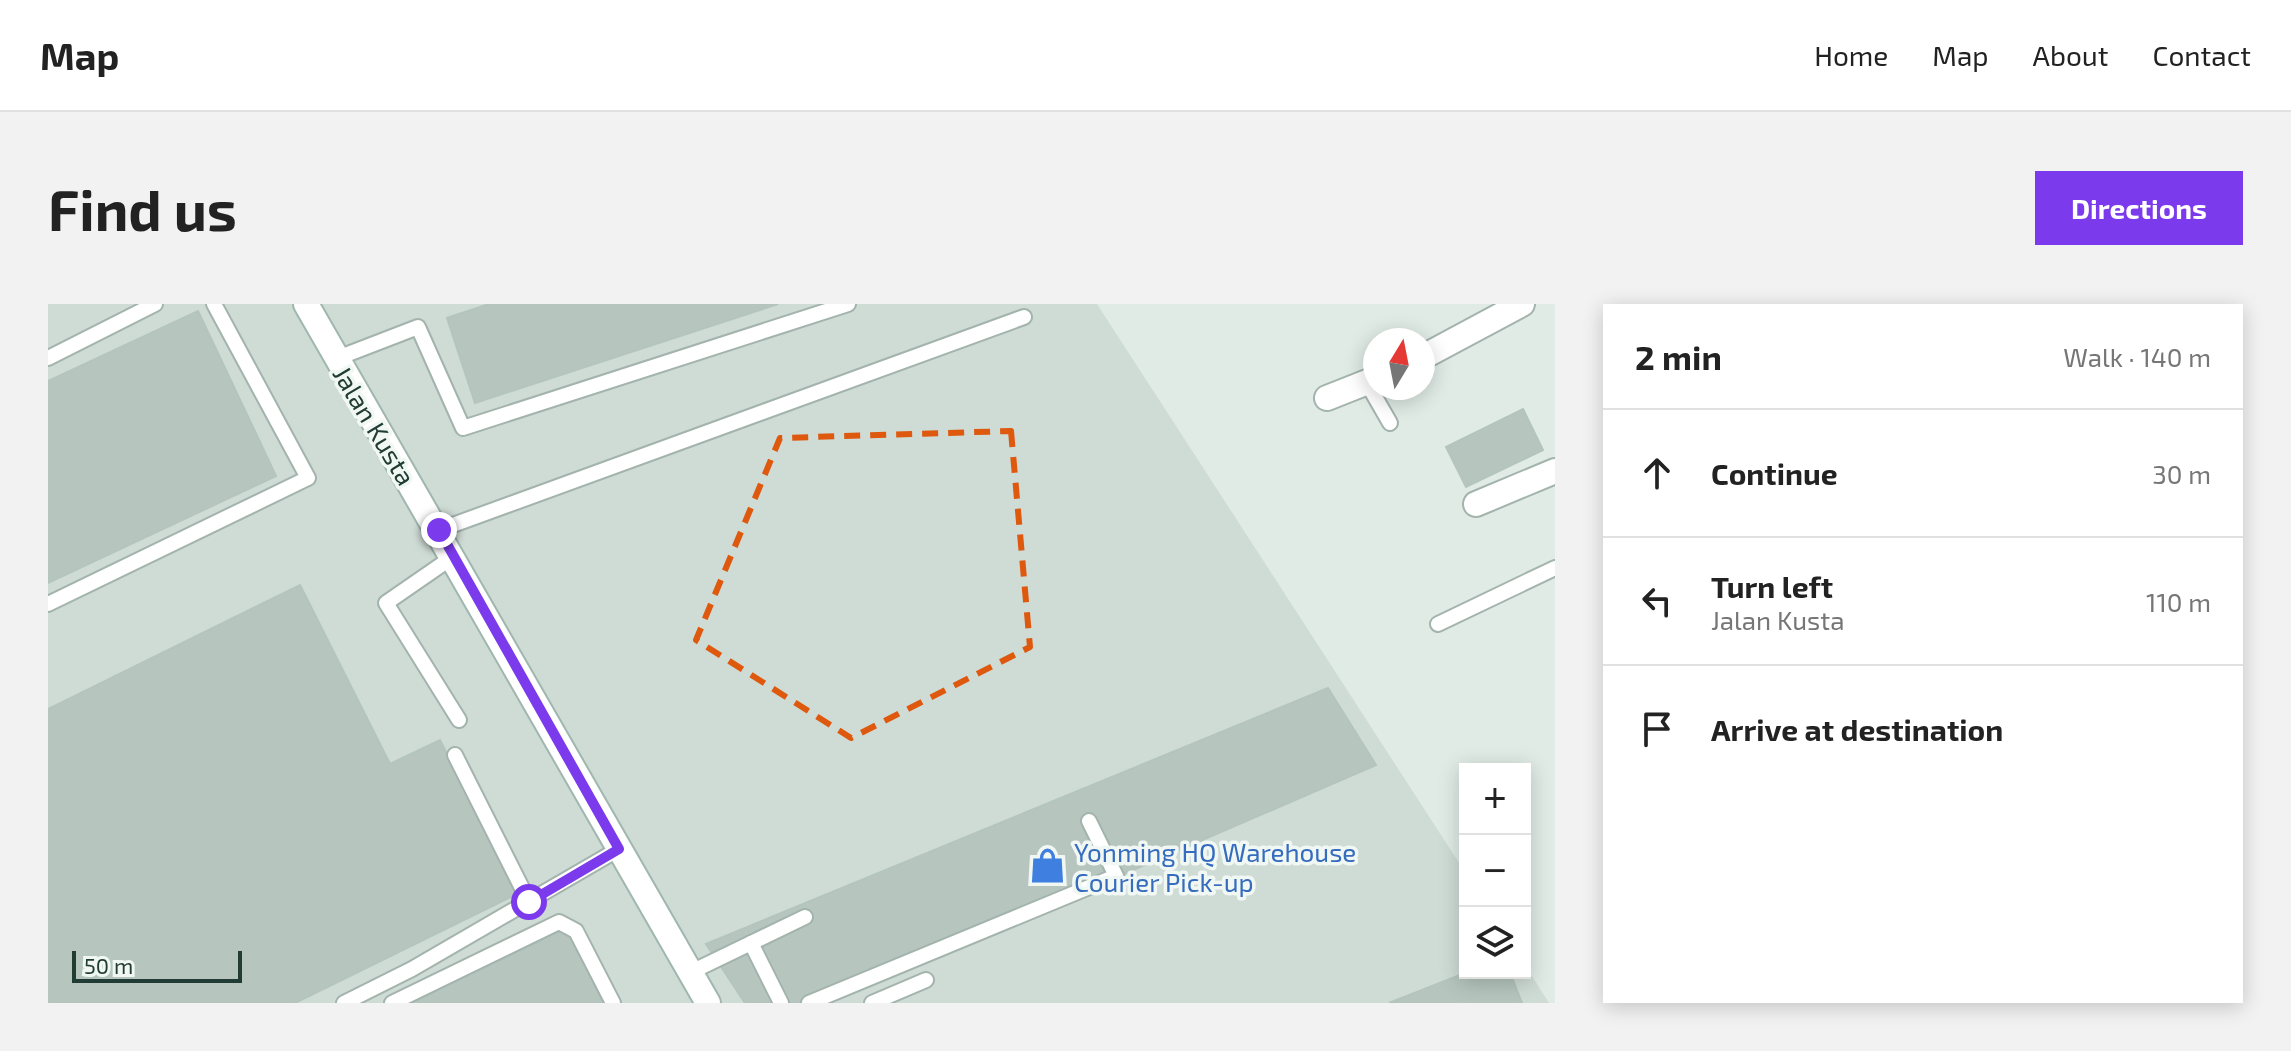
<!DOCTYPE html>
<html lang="en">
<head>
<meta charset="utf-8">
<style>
  body { margin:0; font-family:"Exo 2",sans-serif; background:#f2f2f2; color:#222 }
  .controls { position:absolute; right:24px; bottom:24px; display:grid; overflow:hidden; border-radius:0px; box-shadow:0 4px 20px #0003 }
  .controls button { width:72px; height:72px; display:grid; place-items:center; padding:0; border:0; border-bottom:2px solid #e0e0e0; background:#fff; color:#222; font:40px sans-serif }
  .compass { position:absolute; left:1315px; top:24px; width:72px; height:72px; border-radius:50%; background:#fff; box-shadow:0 4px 20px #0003; rotate:10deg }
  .scale { position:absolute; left:24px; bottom:20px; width:170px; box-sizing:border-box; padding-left:8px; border:4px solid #213c34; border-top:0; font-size:22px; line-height:28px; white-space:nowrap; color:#213c34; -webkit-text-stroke:6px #f1f8f4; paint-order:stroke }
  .stop { position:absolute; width:24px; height:24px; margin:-18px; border:6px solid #7c3aed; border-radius:50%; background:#fff }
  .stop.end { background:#7c3aed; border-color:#fff; box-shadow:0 2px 8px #0008 }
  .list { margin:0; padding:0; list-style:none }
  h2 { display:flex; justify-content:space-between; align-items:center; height:104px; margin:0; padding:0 32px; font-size:34px }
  h2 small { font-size:26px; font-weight:400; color:#767676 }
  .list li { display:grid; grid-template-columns:52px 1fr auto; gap:24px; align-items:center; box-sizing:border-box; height:128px; padding:0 32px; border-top:2px solid #e0e0e0 }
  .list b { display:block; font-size:30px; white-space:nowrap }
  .list p { margin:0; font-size:26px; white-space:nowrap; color:#767676 }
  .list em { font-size:26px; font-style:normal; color:#767676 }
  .icon { flex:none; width:44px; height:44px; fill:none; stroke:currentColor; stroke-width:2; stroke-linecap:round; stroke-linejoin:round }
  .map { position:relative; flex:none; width:1507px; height:699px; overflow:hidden; border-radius:0px }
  header { display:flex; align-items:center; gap:48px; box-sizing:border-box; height:112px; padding:0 40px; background:#fff; border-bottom:2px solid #e0e0e0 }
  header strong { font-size:38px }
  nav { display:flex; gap:44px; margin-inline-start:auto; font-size:28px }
  .intro { display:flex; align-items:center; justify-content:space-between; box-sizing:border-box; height:192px; padding:0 48px }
  h1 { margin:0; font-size:56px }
  .button { padding:20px 36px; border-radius:0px; background:#7c3aed; color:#fff; font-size:28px; font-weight:700 }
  main { display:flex; gap:48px; padding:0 48px }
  aside { flex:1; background:#fff; border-radius:0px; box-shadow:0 4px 20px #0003 }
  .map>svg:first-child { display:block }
  .built { fill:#cfdbd5 }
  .building { fill:#b6c6bf; stroke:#b3c5bd; stroke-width:2 }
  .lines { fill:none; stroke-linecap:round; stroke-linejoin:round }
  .lane-casing { stroke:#a3b3ad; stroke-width:18 }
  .street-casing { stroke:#a3b3ad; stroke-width:28 }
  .secondary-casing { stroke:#9fb7ae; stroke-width:28 }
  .lane { stroke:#fff; stroke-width:14 }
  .street { stroke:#fff; stroke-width:24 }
  .secondary { stroke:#fff; stroke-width:24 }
  .route { stroke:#7c3aed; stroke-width:10 }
  .marked { fill:none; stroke:#de580e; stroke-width:6; stroke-dasharray:16 10; stroke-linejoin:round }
  .labels { text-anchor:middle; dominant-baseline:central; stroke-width:7; stroke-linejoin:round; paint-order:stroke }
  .street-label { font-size:26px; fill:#213c34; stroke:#f1f8f4 }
  .shop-label { font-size:26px; fill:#366cbe; stroke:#f1f8f4; text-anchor:start }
</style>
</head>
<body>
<header>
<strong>Map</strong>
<nav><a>Home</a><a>Map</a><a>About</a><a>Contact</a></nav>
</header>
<div class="intro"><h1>Find us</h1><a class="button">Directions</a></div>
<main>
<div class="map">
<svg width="1507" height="699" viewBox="0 0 1507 699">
  <rect width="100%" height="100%" fill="#e0ebe6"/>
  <path class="built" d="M0,0h1049l368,568v101h60v-8l24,38h-1501z"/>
  <g class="building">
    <path d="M441,0h289l-303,99 -28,-85z"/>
    <path d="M150,7l78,165 -228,107v-202z"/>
    <path d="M1475,105l20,41 -77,37 -20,-40z"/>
    <path d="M252,281l90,179 50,-24 77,154 -222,109h-247v-294z"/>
    <path d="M1280,384l48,77 -550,238h-81l-39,-59z"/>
    <path d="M519,624l37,75h-192z"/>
    <path d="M1417,669h45l12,30h-133z"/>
  </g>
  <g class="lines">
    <defs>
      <g id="lane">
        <path d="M0,54l107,-54"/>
        <path d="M287,55l83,-32 45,101 385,-124"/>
        <path d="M1319,79l23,40"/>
        <path d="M391,226l585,-213"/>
        <path d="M406,252l-68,47 73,117"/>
        <path d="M0,300l260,-126 -94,-174"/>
        <path d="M1390,320l117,-56"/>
        <path d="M407,451l74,147"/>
        <path d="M703,639l30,60"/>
        <path d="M641,669l116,-56"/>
        <path d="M296,699l68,-34 207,-120"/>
        <path d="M344,699l167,-81 17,9 37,72"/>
        <path d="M761,699l307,-127 -27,-55"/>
        <path d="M824,699l54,-23"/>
      </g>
      <g id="street">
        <path d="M1375,53l99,-53"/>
        <path d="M1279,94l48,-19"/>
        <path d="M1428,200l79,-33"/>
      </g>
      <path id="secondary" d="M258,0l402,699"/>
    </defs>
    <use href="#lane" class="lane-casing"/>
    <use href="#street" class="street-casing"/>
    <use href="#secondary" class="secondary-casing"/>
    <use href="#lane" class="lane"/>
    <use href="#street" class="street"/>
    <use href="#secondary" class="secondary"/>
  </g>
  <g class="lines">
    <path class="route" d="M391,226l180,319 -90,53"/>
  </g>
  <path class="marked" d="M963,127l19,216 -179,91 -155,-98 84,-202z"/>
  <defs>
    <symbol id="shop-bare" viewBox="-9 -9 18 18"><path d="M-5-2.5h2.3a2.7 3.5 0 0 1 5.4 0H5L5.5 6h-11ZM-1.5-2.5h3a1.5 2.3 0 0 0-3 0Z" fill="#3f7fe0" stroke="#f1f8f4" stroke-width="2.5" paint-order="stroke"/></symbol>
  </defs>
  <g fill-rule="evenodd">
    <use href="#shop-bare" x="974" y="536" width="51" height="51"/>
  </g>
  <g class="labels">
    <g class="street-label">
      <text transform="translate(327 121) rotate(59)">Jalan Kusta</text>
    </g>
    <g class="shop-label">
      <text x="1026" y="547">Yonming HQ Warehouse<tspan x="1026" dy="30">Courier Pick-up</tspan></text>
    </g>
  </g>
</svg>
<div class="controls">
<button>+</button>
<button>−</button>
<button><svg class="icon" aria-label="layers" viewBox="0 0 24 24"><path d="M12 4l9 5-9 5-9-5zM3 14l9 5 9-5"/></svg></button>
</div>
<svg class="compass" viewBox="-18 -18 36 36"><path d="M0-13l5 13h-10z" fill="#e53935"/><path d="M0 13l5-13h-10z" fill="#767676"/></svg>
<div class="scale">50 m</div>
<div class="stop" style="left:481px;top:598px"></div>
<div class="stop end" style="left:391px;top:226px"></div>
</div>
<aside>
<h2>2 min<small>Walk · 140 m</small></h2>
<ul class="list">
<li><svg class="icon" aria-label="ahead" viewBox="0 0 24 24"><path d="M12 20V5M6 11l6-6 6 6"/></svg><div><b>Continue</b></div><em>30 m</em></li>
<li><svg class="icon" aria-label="left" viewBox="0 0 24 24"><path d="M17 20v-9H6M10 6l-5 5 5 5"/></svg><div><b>Turn left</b><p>Jalan Kusta</p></div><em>110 m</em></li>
<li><svg class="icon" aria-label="arrive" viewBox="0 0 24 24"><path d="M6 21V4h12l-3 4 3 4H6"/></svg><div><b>Arrive at destination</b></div></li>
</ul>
</aside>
</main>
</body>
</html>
